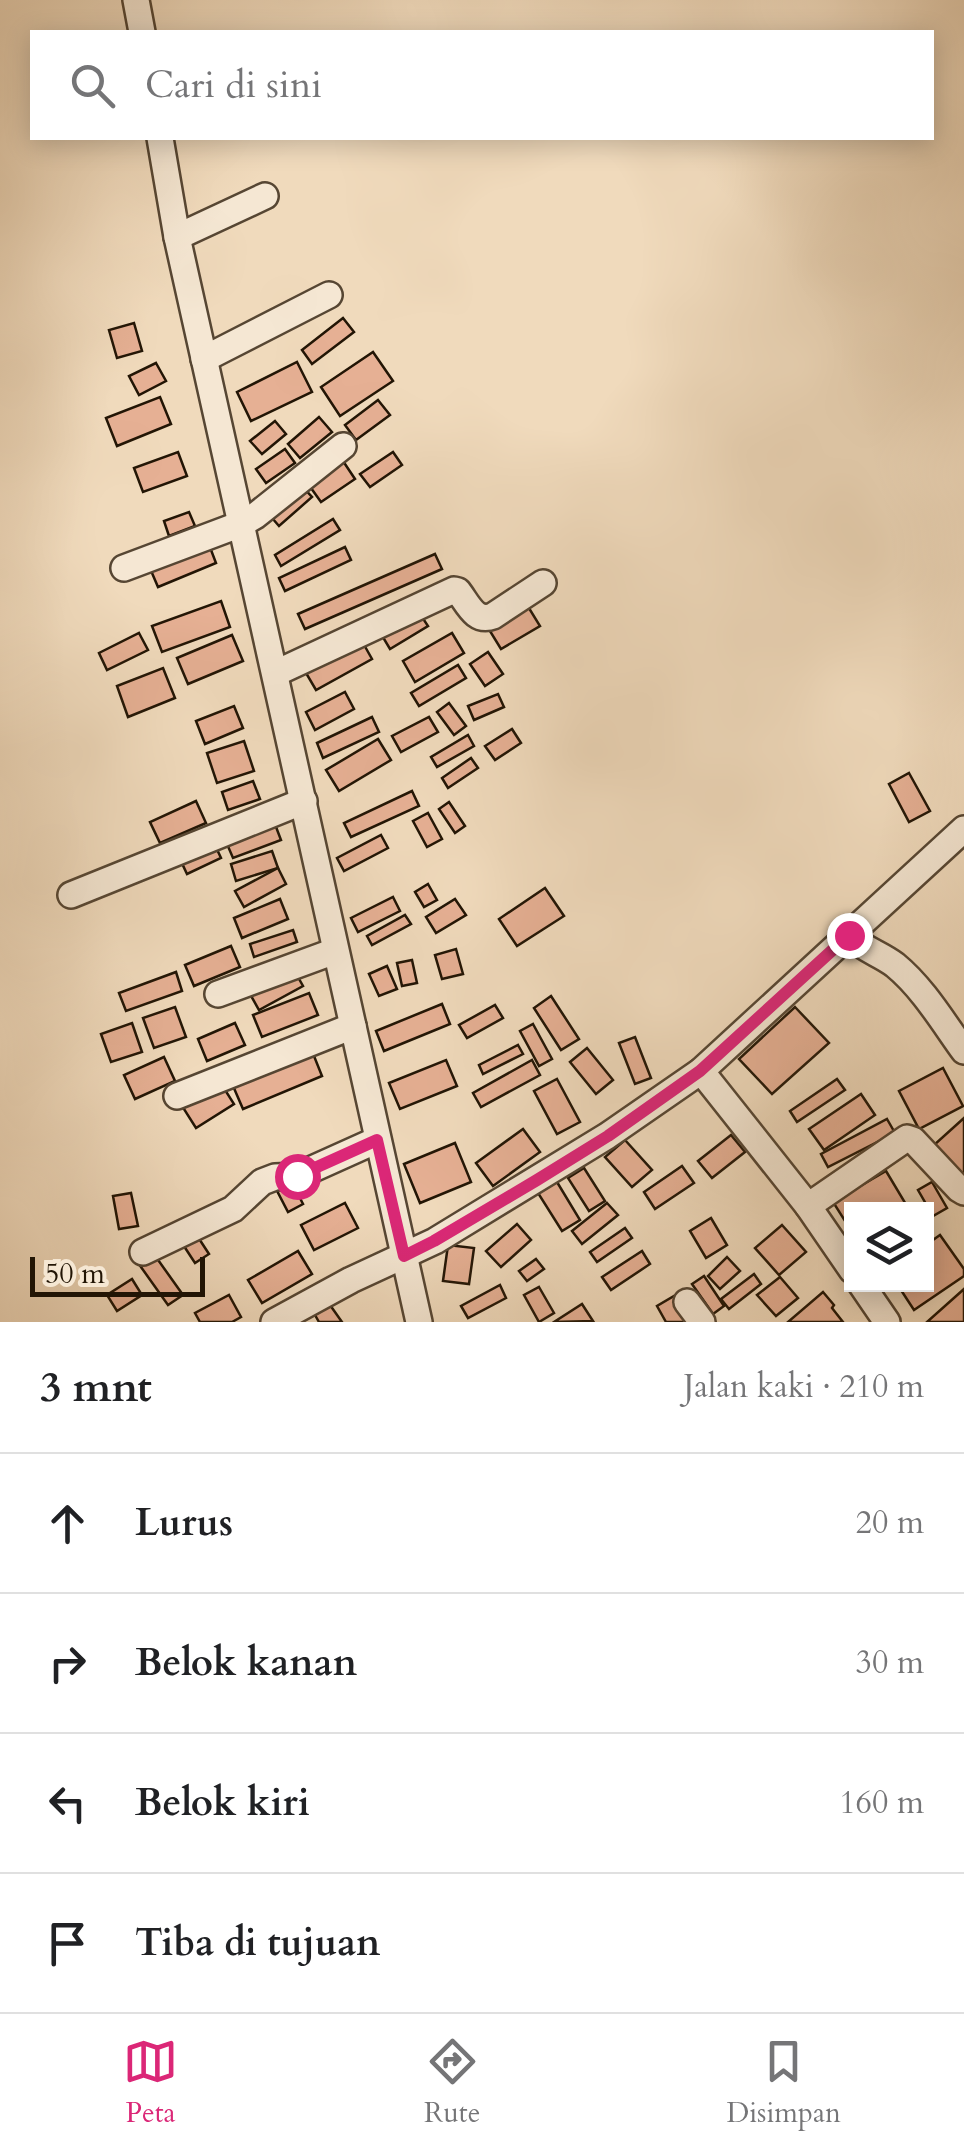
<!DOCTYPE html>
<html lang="id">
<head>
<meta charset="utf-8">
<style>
  body { margin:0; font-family:Cardo,serif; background:#f2f2f2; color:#202124 }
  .controls { position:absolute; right:30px; bottom:30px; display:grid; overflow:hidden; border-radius:0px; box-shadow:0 5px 25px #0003 }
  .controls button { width:90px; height:90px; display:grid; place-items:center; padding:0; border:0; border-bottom:2px solid #e0e0e0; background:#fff; color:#202124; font:50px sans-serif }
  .scale { position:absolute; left:30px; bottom:25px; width:175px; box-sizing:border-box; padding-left:10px; border:5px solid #221505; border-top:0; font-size:28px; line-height:35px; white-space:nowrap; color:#221505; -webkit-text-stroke:8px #f5e7d3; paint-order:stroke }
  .stop { position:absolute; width:30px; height:30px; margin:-22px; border:8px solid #db2777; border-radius:50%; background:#fff }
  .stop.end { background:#db2777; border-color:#fff; box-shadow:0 2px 10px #0008 }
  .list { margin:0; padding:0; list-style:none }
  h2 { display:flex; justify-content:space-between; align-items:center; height:130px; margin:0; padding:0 40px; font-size:42px }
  h2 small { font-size:32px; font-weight:400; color:#757577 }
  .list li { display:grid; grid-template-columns:65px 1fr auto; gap:30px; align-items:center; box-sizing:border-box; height:140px; padding:0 40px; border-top:2px solid #e0e0e0 }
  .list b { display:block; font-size:38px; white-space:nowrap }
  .list em { font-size:32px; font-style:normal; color:#757577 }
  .icon { flex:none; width:55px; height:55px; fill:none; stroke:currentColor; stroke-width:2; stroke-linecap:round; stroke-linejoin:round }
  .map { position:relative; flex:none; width:964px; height:1322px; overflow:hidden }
  .search { position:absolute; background:#fff; box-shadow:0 5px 25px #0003; left:30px; right:30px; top:30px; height:110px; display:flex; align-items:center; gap:25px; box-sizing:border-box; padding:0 35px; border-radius:0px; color:#757577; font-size:38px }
  .sheet { height:690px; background:#fff }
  nav { display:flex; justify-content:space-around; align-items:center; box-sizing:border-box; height:140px; border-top:2px solid #e0e0e0; background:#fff; font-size:28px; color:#757577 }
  nav a { display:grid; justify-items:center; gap:5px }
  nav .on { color:#db2777 }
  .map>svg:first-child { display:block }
  .building { fill:#e6b094; stroke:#221505; stroke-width:2.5 }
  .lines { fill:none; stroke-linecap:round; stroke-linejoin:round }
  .street-casing { stroke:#564633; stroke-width:30 }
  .street { stroke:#f5e7d3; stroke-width:25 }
  .route { stroke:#db2777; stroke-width:12 }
</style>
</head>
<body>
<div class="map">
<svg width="964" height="1322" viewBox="0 0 964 1322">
  <rect width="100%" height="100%" fill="#f0dabc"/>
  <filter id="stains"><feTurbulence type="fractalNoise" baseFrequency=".002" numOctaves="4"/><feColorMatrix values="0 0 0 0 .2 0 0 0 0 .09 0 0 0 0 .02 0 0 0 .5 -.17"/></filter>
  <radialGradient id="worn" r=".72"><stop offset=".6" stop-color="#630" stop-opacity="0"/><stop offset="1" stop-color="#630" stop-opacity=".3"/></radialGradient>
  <g class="building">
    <path d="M343,318l11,14 -42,32 -10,-14z"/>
    <path d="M134,323l8,28 -25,7 -8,-28z"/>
    <path d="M373,352l20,29 -53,35 -19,-29z"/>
    <path d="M297,362l15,30 -61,29 -14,-29z"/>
    <path d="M156,363l10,18 -27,14 -10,-19z"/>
    <path d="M160,397l11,27 -54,22 -11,-28z"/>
    <path d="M378,400l12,15 -34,25 -11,-15z"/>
    <path d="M319,417l13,15 -32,26 -12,-14z"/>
    <path d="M275,421l11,13 -24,20 -12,-13z"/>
    <path d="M285,449l10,14 -29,20 -10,-14z"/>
    <path d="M178,452l9,24 -44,16 -9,-24z"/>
    <path d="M393,452l9,13 -32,22 -10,-13z"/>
    <path d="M341,458l14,21 -34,23 -15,-21z"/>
    <path d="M299,483l13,14 -33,29 -13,-15z"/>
    <path d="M189,512l6,14 -26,10 -5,-15z"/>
    <path d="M333,519l7,11 -59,36 -6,-11z"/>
    <path d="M208,542l8,21 -58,24 -9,-21z"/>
    <path d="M345,547l6,13 -66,31 -6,-13z"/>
    <path d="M435,554l7,15 -137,60 -7,-15z"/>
    <path d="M524,600l16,26 -39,23 -16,-26z"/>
    <path d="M221,601l9,26 -68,25 -10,-26z"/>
    <path d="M418,611l10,15 -38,23 -9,-15z"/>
    <path d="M139,633l9,17 -41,20 -8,-17z"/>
    <path d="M452,633l12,20 -49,29 -12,-21z"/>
    <path d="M232,635l11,26 -55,23 -11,-26z"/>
    <path d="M363,643l9,16 -56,31 -10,-17z"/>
    <path d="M488,652l15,22 -18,12 -15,-22z"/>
    <path d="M458,665l8,13 -47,28 -8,-13z"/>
    <path d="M163,668l12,30 -47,19 -11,-31z"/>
    <path d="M345,692l9,17 -39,21 -9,-18z"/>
    <path d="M498,694l6,13 -30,13 -6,-14z"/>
    <path d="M449,703l17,23 -12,9 -17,-23z"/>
    <path d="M234,706l9,22 -38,16 -9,-23z"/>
    <path d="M372,717l7,15 -56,26 -6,-15z"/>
    <path d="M429,717l9,15 -37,20 -9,-16z"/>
    <path d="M512,729l9,14 -26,17 -10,-14z"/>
    <path d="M468,735l6,11 -37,21 -6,-10z"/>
    <path d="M378,739l13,21 -52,31 -13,-21z"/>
    <path d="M244,741l10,30 -37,12 -10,-30z"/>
    <path d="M471,758l7,10 -30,20 -6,-10z"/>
    <path d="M909,773l21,38 -21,11 -20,-38z"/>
    <path d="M253,781l7,18 -32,11 -6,-18z"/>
    <path d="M412,791l7,15 -68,31 -7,-14z"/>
    <path d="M196,801l10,22 -46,20 -10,-21z"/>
    <path d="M449,802l16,24 -10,7 -16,-24z"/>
    <path d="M428,813l14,26 -15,8 -14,-26z"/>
    <path d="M273,819l8,21 -48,18 -9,-21z"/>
    <path d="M381,835l7,13 -44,23 -7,-13z"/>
    <path d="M214,843l7,15 -34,16 -7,-15z"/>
    <path d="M272,851l6,17 -42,13 -5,-17z"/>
    <path d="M278,868l8,16 -42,23 -9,-16z"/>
    <path d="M428,884l9,16 -13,7 -9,-15z"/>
    <path d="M545,888l19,28 -47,30 -18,-27z"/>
    <path d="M393,897l7,14 -42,21 -7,-14z"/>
    <path d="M280,899l8,20 -46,19 -8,-20z"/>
    <path d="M455,899l11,16 -30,18 -10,-16z"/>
    <path d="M405,915l6,9 -39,21 -5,-9z"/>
    <path d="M293,930l4,12 -43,15 -4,-13z"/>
    <path d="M231,946l9,21 -46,19 -9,-21z"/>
    <path d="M456,949l7,25 -21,5 -7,-24z"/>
    <path d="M412,960l5,23 -15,3 -5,-23z"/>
    <path d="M387,966l10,23 -18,7 -10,-22z"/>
    <path d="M294,970l9,16 -44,24 -9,-16z"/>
    <path d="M176,972l6,19 -56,20 -7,-18z"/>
    <path d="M309,993l9,22 -56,22 -9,-22z"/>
    <path d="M551,996l28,43 -18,11 -27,-42z"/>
    <path d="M442,1004l8,20 -66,27 -8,-20z"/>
    <path d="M495,1005l8,13 -36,20 -8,-13z"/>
    <path d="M175,1007l11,30 -32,11 -11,-30z"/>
    <path d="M795,1007l34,36 -57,51 -33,-35z"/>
    <path d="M132,1023l10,29 -31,10 -10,-28z"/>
    <path d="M235,1023l10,22 -38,16 -9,-22z"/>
    <path d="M533,1024l19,35 -13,7 -19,-35z"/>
    <path d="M635,1037l16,41 -16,6 -16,-41z"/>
    <path d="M518,1045l5,9 -40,20 -4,-9z"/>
    <path d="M310,1046l12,30 -79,33 -13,-30z"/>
    <path d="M587,1048l26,32 -17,14 -26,-32z"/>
    <path d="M164,1057l11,24 -40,18 -11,-24z"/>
    <path d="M446,1060l11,26 -57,23 -11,-26z"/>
    <path d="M532,1060l8,15 -59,32 -8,-14z"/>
    <path d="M943,1068l20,38 -44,23 -20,-38z"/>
    <path d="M557,1079l23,43 -23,12 -23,-43z"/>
    <path d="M837,1079l8,11 -48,32 -7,-11z"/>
    <path d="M220,1082l14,22 -38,24 -14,-22z"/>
    <path d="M861,1094l14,21 -51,35 -15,-21z"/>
    <path d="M964,1118v56l-1,1 -29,-30z"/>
    <path d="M887,1119l8,14 -67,34 -7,-13z"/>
    <path d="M523,1129l17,23 -47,34 -17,-23z"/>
    <path d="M731,1135l14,17 -33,26 -14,-17z"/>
    <path d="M625,1140l27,30 -20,17 -27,-30z"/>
    <path d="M455,1143l16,39 -51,21 -16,-39z"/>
    <path d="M682,1166l12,17 -39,26 -11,-17z"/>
    <path d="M584,1168l21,33 -16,10 -21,-33z"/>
    <path d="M886,1171l21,35 -6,4h-49v22l-19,-30z"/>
    <path d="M289,1177l14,27 -15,8 -14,-27z"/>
    <path d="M557,1182l23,38 -18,11 -24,-38z"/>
    <path d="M932,1182l15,26 -14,8 -15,-26z"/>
    <path d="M131,1193l7,33 -19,3 -6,-33z"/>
    <path d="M345,1203l13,25 -44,22 -13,-25z"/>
    <path d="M607,1203l11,12 -36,29 -10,-13z"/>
    <path d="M711,1218l16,27 -21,13 -16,-27z"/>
    <path d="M517,1224l14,16 -30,27 -15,-16z"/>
    <path d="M782,1225l24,27 -27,23 -24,-27z"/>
    <path d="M625,1228l7,10 -35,24 -7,-10z"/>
    <path d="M194,1231l15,23 -14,9 -15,-23z"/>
    <path d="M940,1235l24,34v7l-50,34 -17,-26h29v-39z"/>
    <path d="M448,1245l26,3 -5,36 -26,-3z"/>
    <path d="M151,1250l32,45 -15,10 -32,-45z"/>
    <path d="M298,1251l14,23 -50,29 -14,-23z"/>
    <path d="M642,1251l8,13 -39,26 -9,-13z"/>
    <path d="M727,1257l13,14 -20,18 -12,-13z"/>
    <path d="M536,1259l8,10 -17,12 -8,-10z"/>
    <path d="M754,1274l7,10 -32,25 -8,-10z"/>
    <path d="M704,1276l20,30 -11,8 -21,-30z"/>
    <path d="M780,1277l18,21 -22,18 -19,-21z"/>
    <path d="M132,1279l10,16 -25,16 -10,-16z"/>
    <path d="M500,1285l6,13 -38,20 -7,-12z"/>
    <path d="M539,1287l15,26 -15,9 -15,-27z"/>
    <path d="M964,1289v33h-37z"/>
    <path d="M823,1292l11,13 -2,3 11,14h-55z"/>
    <path d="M229,1295l12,22 -9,5h-32l-5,-9z"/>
    <path d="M674,1296l15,26h-23l-9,-16z"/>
    <path d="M582,1304l11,17 -39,1z"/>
    <path d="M330,1305l12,17h-23l-4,-7z"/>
  </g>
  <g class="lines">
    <defs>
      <g id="street">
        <path d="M136,0l6,32"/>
        <path d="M160,138l17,99 242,1085"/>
        <path d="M177,237l88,-41"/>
        <path d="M204,359l125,-64"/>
        <path d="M124,568l117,-44 14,-8 88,-70"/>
        <path d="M276,673l178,-83 4,1c10,13 17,32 35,25l50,-33"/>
        <path d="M71,895l233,-94"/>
        <path d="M849,935c15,15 30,18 46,30 28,23 48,57 69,86"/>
        <path d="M218,994l117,-43"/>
        <path d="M701,1071l107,135 44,64"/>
        <path d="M177,1096l176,-70"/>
        <path d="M808,1206l99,-68 6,2 46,49 5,3"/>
        <path d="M143,1252l90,-43 29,-27 13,-5 22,-1 80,-36"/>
        <path d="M861,1284l26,38"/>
        <path d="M687,1302l15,20"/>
        <path d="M274,1322l77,-42 84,-39 172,-105 94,-65 263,-242"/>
      </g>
    </defs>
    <use href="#street" class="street-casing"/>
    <use href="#street" class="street"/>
  </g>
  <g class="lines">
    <path class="route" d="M297,1176l80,-36 27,116 30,-15 103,-61 71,-44 92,-65 149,-136"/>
  </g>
  <rect width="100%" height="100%" filter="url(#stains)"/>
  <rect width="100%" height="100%" fill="url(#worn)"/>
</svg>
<div class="controls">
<button><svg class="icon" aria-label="layers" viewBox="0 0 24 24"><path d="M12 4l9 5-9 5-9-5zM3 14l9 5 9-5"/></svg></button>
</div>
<div class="scale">50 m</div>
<div class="stop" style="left:297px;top:1176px"></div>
<div class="stop end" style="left:849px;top:935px"></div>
<div class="search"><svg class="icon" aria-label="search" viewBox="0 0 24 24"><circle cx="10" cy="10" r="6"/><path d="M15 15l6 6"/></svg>Cari di sini</div>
</div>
<section class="sheet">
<h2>3 mnt<small>Jalan kaki · 210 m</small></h2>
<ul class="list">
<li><svg class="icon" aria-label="ahead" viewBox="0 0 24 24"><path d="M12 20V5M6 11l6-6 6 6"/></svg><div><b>Lurus</b></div><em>20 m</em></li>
<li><svg class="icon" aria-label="right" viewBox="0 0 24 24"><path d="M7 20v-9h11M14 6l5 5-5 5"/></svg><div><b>Belok kanan</b></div><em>30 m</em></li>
<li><svg class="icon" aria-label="left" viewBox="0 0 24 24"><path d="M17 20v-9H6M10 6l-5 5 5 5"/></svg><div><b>Belok kiri</b></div><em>160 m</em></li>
<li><svg class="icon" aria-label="arrive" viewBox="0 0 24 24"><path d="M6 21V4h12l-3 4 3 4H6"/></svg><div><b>Tiba di tujuan</b></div></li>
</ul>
</section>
<nav>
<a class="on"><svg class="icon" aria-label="map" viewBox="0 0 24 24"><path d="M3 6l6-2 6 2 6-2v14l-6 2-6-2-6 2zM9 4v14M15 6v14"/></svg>Peta</a>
<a><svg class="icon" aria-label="directions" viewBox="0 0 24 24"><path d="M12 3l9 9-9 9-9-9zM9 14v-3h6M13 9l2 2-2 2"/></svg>Rute</a>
<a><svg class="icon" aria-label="saved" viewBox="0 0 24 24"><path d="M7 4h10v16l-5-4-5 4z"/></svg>Disimpan</a>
</nav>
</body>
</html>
